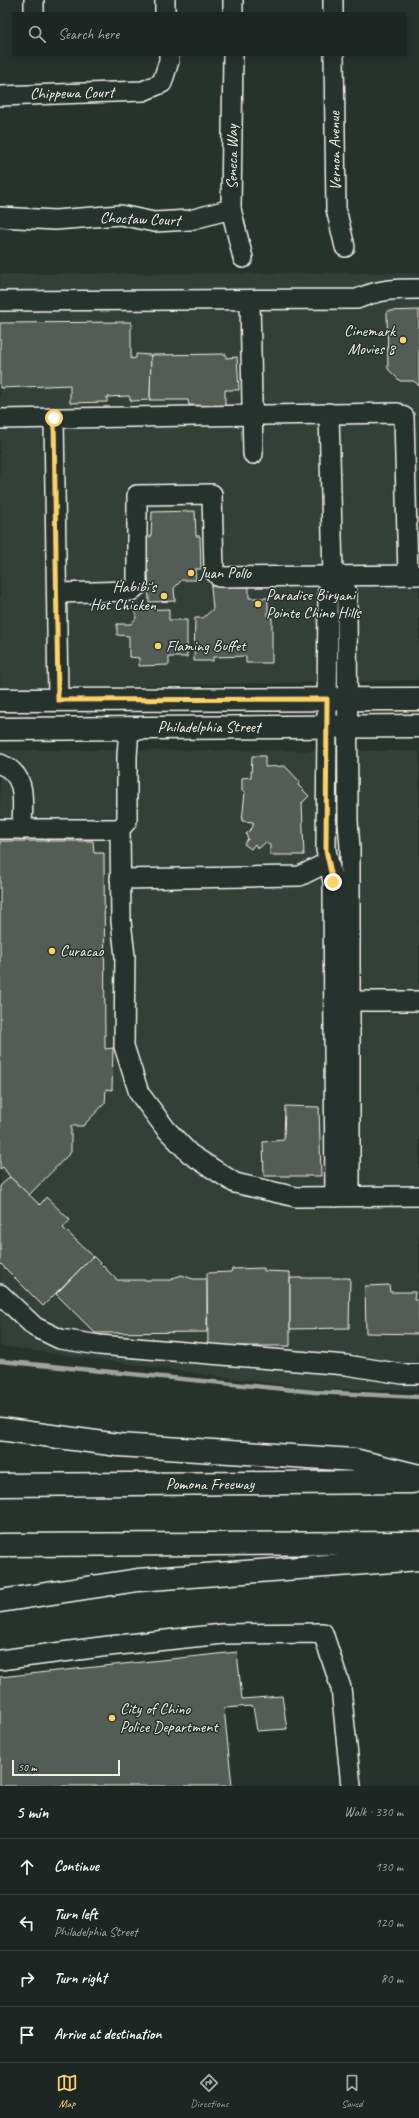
<!DOCTYPE html>
<html lang="en">
<head>
<meta charset="utf-8">
<style>
  body { margin:0; font-family:Caveat,sans-serif; background:#29322f; color:#f1f3f6 }
  .scale { position:absolute; left:12px; bottom:10px; width:108px; box-sizing:border-box; padding-left:4px; border:2px solid #f4f1e8; border-top:0; font-size:11px; line-height:14px; white-space:nowrap; color:#f4f1e8; -webkit-text-stroke:3px #26332d; paint-order:stroke }
  .stop { position:absolute; width:12px; height:12px; margin:-9px; border:3px solid #ffd166; border-radius:50%; background:#fff }
  .stop.end { background:#ffd166; border-color:#fff; box-shadow:0 1px 4px #0008 }
  .list { margin:0; padding:0; list-style:none }
  h2 { display:flex; justify-content:space-between; align-items:center; height:52px; margin:0; padding:0 16px; font-size:17px }
  h2 small { font-size:13px; font-weight:400; color:#a0a5a5 }
  .list li { display:grid; grid-template-columns:26px 1fr auto; gap:12px; align-items:center; box-sizing:border-box; height:56px; padding:0 16px; border-top:1px solid #3a4340 }
  .list b { display:block; font-size:15px; white-space:nowrap }
  .list p { margin:0; font-size:13px; white-space:nowrap; color:#a0a5a5 }
  .list em { font-size:13px; font-style:normal; color:#a0a5a5 }
  .icon { flex:none; width:22px; height:22px; fill:none; stroke:currentColor; stroke-width:2; stroke-linecap:round; stroke-linejoin:round }
  .map { position:relative; flex:none; width:419px; height:1786px; overflow:hidden }
  .search { position:absolute; background:#1c2622; box-shadow:0 2px 10px #0003; left:12px; right:12px; top:12px; height:44px; display:flex; align-items:center; gap:10px; box-sizing:border-box; padding:0 14px; border-radius:0px; color:#a0a5a5; font-size:15px }
  .sheet { height:276px; background:#1c2622 }
  nav { display:flex; justify-content:space-around; align-items:center; box-sizing:border-box; height:56px; border-top:1px solid #3a4340; background:#1c2622; font-size:11px; color:#a0a5a5 }
  nav a { display:grid; justify-items:center; gap:2px }
  nav .on { color:#ffd166 }
  .map>svg:first-child { display:block }
  .built { fill:#333f39 }
  .lines { fill:none; stroke-linecap:round; stroke-linejoin:round }
  .stream { stroke:#9fa39b; stroke-width:4.5 }
  .building { fill:#525c55; stroke:#f4f1e8 }
  .minor-casing { stroke:#f4f1e8; stroke-width:22 }
  .major-casing { stroke:#f4f1e8; stroke-width:25 }
  .highway-casing { stroke:#f4f1e8; stroke-width:25 }
  .minor { stroke:#26332d; stroke-width:19 }
  .major { stroke:#26332d; stroke-width:22 }
  .highway { stroke:#26332d; stroke-width:22 }
  .route { stroke:#ffd166; stroke-width:5 }
  .poi-dot { fill:#ffd166; stroke:#26332d; stroke-width:1.5 }
  .labels { text-anchor:middle; dominant-baseline:central; stroke-width:3; stroke-linejoin:round; paint-order:stroke }
  .street-label { font-size:16px; fill:#f4f1e8; stroke:#26332d }
  .poi-label { font-size:16px; fill:#f4f1e8; stroke:#26332d; text-anchor:start }
</style>
</head>
<body>
<div class="map">
<svg width="419" height="1786" viewBox="0 0 419 1786">
  <rect width="100%" height="100%" fill="#26332d"/>
  <filter id="ink" filterUnits="userSpaceOnUse"><feTurbulence type="fractalNoise" baseFrequency=".025" numOctaves="2"/><feDisplacementMap in="SourceGraphic" scale="8" xChannelSelector="R" yChannelSelector="G"/><feConvolveMatrix kernelMatrix="1 2 1 2 8 2 1 2 1" color-interpolation-filters="sRGB"/></filter>
  <g filter="url(#ink)">
    <g class="built">
      <path d="M419,273v407l-419,9v-415z"/>
      <path d="M0,750l419,1v638h-108l-311,-43z"/>
    </g>
    <g class="lines">
      <path class="stream" d="M0,1361l314,31 105,5"/>
    </g>
    <g class="building">
      <path d="M419,310v76l-5,-5h-14l-12,-12 -1,-58z"/>
      <path d="M131,322v37l5,-1v-4l15,1 -1,45 -19,1 -2,-5 -22,1v5l-37,1v-18l-70,3v-65z"/>
      <path d="M226,354v4l11,-1 2,33h-14v16l-36,-1 -1,-5h-38l1,-45z"/>
      <path d="M195,511l1,25h4l1,33h-6l1,11h-14l-8,8 1,13 -26,1 -1,-32 -4,1 -1,-34h8l1,-25z"/>
      <path d="M211,586l38,1v11h19v20h4v45h-26v-7l-33,1v4h-19l1,-43h8l10,-9z"/>
      <path d="M169,609v11h18v37h-18v8l-30,1v-8l-10,-1v-21l-12,-1v-11h14l5,-6v-8z"/>
      <path d="M252,756h13v11l20,-1 15,16 -2,3 11,11 -7,7 2,52h-34v-10l-4,-3 -8,7 -3,-5 -4,5 -7,-5 4,-5 -2,-5 7,-7v-5l-11,-1 3,-29 -3,-1v-13l9,-1z"/>
      <path d="M0,841h93l1,12h10l1,196 8,-1 -1,42 -6,-1 -1,14 -22,23h-12v26l-42,43 -19,-18 -7,-10 -3,2z"/>
      <path d="M285,1106l34,1 2,69h-57l-1,-34 21,-2z"/>
      <path d="M10,1177l30,28 6,-8 24,23 -7,8 30,28 -50,50 -43,-43v-77z"/>
      <path d="M93,1256l24,24h55l1,-2 8,-3 12,4h14v53l-112,1 -39,-39z"/>
      <path d="M264,1268v3l26,1v74h-82l-1,-73 24,-1 1,-3z"/>
      <path d="M290,1278h60l-1,50 -59,1z"/>
      <path d="M389,1285l1,7h25l-1,8h5v34l-53,-1 -1,-47z"/>
      <path d="M237,1652l5,47 40,-3 5,33 -30,2 -4,-25 -29,2 8,78h-232v-109z"/>
    </g>
    <g class="lines">
      <defs>
        <g id="minor">
          <path d="M34,0v13"/>
          <path d="M165,0v13"/>
          <path d="M333,0v13"/>
          <path d="M233,13v-13"/>
          <path d="M233,55l-2,154 12,49"/>
          <path d="M334,55l2,154 9,38"/>
          <path d="M0,96l143,-5 19,-8 7,-22v-6"/>
          <path d="M0,217l55,3 65,-5 34,7 36,-2 41,-11"/>
          <path d="M250,300l3,154"/>
          <path d="M0,301l357,-2c23,-10 38,-10 62,-10"/>
          <path d="M329,413l4,163 -5,16 -2,258 7,32 2,315"/>
          <path d="M54,418l4,282"/>
          <path d="M0,419l397,-6 7,4 4,158"/>
          <path d="M333,576l14,16 1,229 2,27v348"/>
          <path d="M57,593l74,-2 6,-5v-91l75,-1 2,77 5,6 200,-2"/>
          <path d="M129,728l-2,28v65l-7,8 1,92 4,35 -1,90 15,47 27,36 24,25 45,29 61,14 123,-1"/>
          <path d="M0,764c29,11 22,39 22,65"/>
          <path d="M0,829h120"/>
          <path d="M120,879l180,-3 28,-14"/>
          <path d="M337,1001h82"/>
          <path d="M0,1294l35,33 25,12 39,6 247,20 56,9h17"/>
          <path d="M0,1660l109,-14 114,-12 100,-1 18,55 10,98"/>
        </g>
        <g id="major">
          <path d="M0,700l419,-1"/>
          <path d="M0,729l419,-3"/>
        </g>
        <g id="highway">
          <path d="M0,1429l118,16 236,15 65,16"/>
          <path d="M0,1485l412,-3"/>
          <path d="M0,1545l419,-2"/>
          <path d="M0,1601l138,-21 281,-21"/>
        </g>
      </defs>
      <use href="#minor" class="minor-casing"/>
      <use href="#major" class="major-casing"/>
      <use href="#highway" class="highway-casing"/>
      <use href="#minor" class="minor"/>
      <use href="#major" class="major"/>
      <use href="#highway" class="highway"/>
    </g>
  </g>
  <g class="lines" filter="url(#ink)">
    <path class="route" d="M54,418l4,282 269,-1 -1,151 7,32"/>
  </g>
  <g class="poi-dot">
    <circle cx="403" cy="340" r="4"/>
    <circle cx="191" cy="573" r="4"/>
    <circle cx="164" cy="596" r="4"/>
    <circle cx="258" cy="604" r="4"/>
    <circle cx="158" cy="646" r="4"/>
    <circle cx="52" cy="951" r="4"/>
    <circle cx="112" cy="1718" r="4"/>
  </g>
  <g class="labels">
    <g class="street-label">
      <text transform="translate(72 93) rotate(-1)">Chippewa Court</text>
      <text transform="translate(335 151) rotate(-91)">Vernon Avenue</text>
      <text transform="translate(232 157) rotate(-90)">Seneca Way</text>
      <text transform="translate(140 219) rotate(2)">Choctaw Court</text>
      <text x="209" y="727">Philadelphia Street</text>
      <text x="210" y="1484">Pomona Freeway</text>
    </g>
    <g class="poi-label">
      <text x="395" y="331" text-anchor="end">Cinemark<tspan x="395" dy="18">Movies 8</tspan></text>
      <text x="199" y="573">Juan Pollo</text>
      <text x="156" y="587" text-anchor="end">Habibi's<tspan x="156" dy="18">Hot Chicken</tspan></text>
      <text x="266" y="595">Paradise Biryani<tspan x="266" dy="18">Pointe Chino Hills</tspan></text>
      <text x="166" y="646">Flaming Buffet</text>
      <text x="60" y="951">Curacao</text>
      <text x="120" y="1709">City of Chino<tspan x="120" dy="18">Police Department</tspan></text>
    </g>
  </g>
</svg>
<div class="scale">50 m</div>
<div class="stop" style="left:54px;top:418px"></div>
<div class="stop end" style="left:333px;top:882px"></div>
<div class="search"><svg class="icon" aria-label="search" viewBox="0 0 24 24"><circle cx="10" cy="10" r="6"/><path d="M15 15l6 6"/></svg>Search here</div>
</div>
<section class="sheet">
<h2>5 min<small>Walk · 330 m</small></h2>
<ul class="list">
<li><svg class="icon" aria-label="ahead" viewBox="0 0 24 24"><path d="M12 20V5M6 11l6-6 6 6"/></svg><div><b>Continue</b></div><em>130 m</em></li>
<li><svg class="icon" aria-label="left" viewBox="0 0 24 24"><path d="M17 20v-9H6M10 6l-5 5 5 5"/></svg><div><b>Turn left</b><p>Philadelphia Street</p></div><em>120 m</em></li>
<li><svg class="icon" aria-label="right" viewBox="0 0 24 24"><path d="M7 20v-9h11M14 6l5 5-5 5"/></svg><div><b>Turn right</b></div><em>80 m</em></li>
<li><svg class="icon" aria-label="arrive" viewBox="0 0 24 24"><path d="M6 21V4h12l-3 4 3 4H6"/></svg><div><b>Arrive at destination</b></div></li>
</ul>
</section>
<nav>
<a class="on"><svg class="icon" aria-label="map" viewBox="0 0 24 24"><path d="M3 6l6-2 6 2 6-2v14l-6 2-6-2-6 2zM9 4v14M15 6v14"/></svg>Map</a>
<a><svg class="icon" aria-label="directions" viewBox="0 0 24 24"><path d="M12 3l9 9-9 9-9-9zM9 14v-3h6M13 9l2 2-2 2"/></svg>Directions</a>
<a><svg class="icon" aria-label="saved" viewBox="0 0 24 24"><path d="M7 4h10v16l-5-4-5 4z"/></svg>Saved</a>
</nav>
</body>
</html>
